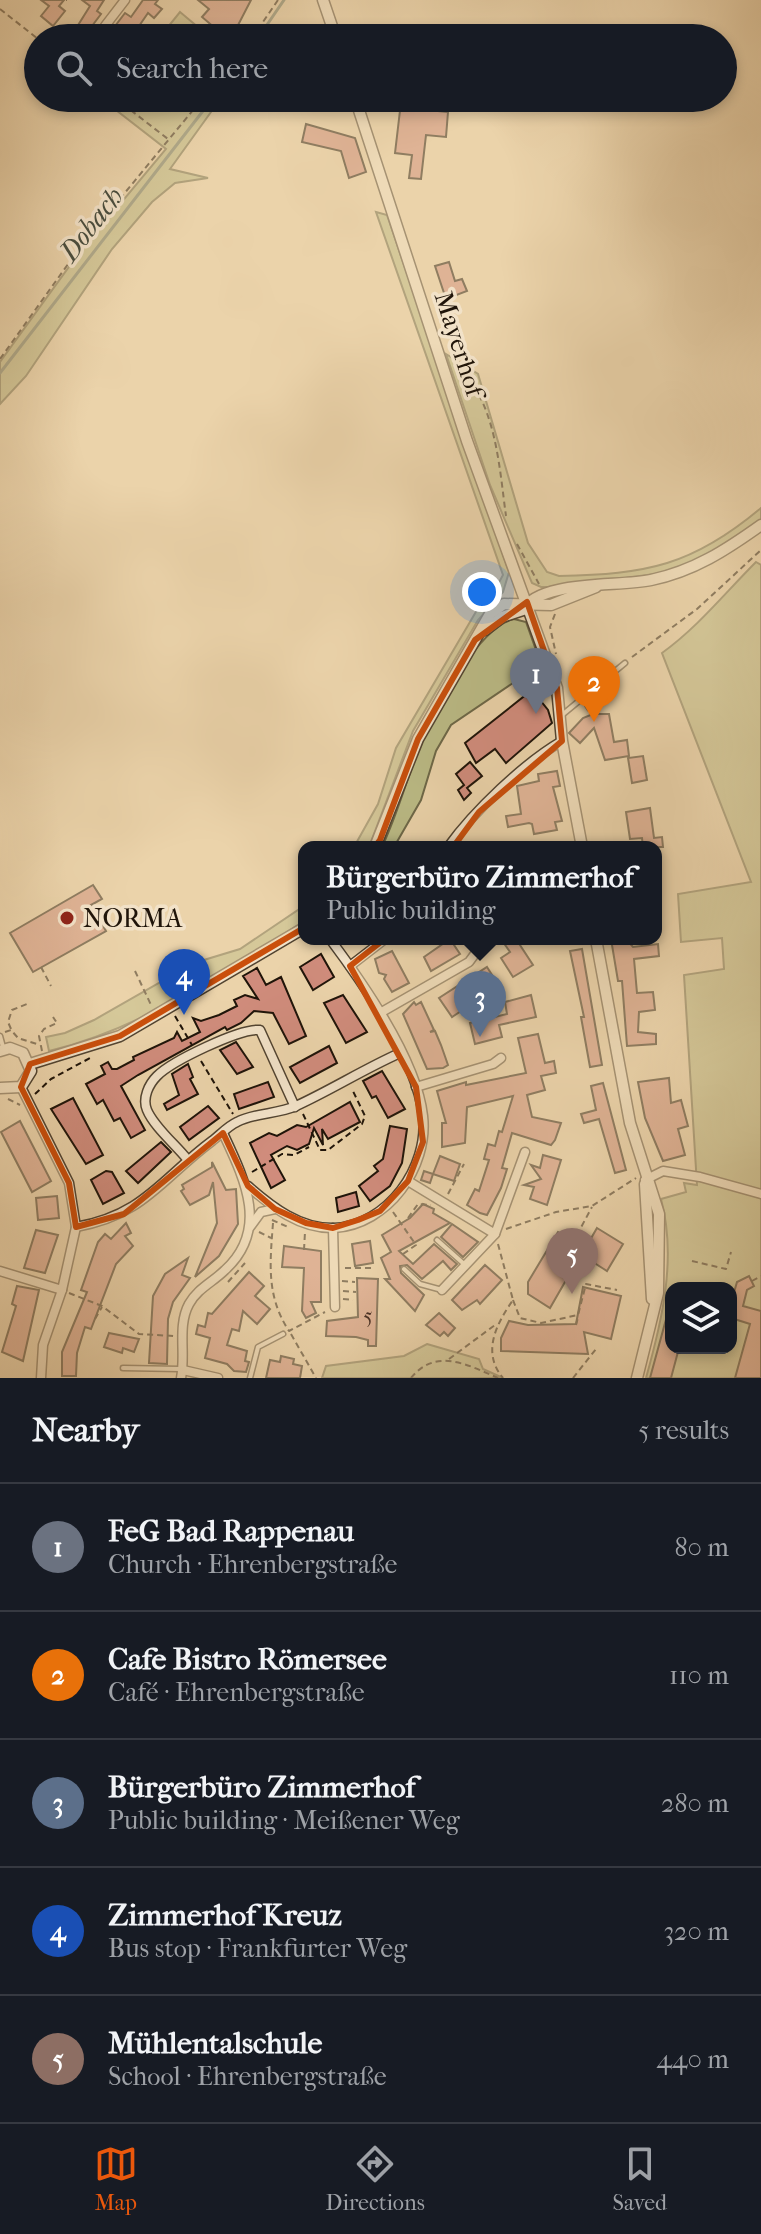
<!DOCTYPE html>
<html lang="en">
<head>
<meta charset="utf-8">
<style>
  body { margin:0; font-family:"IM FELL French Canon",serif; background:#20242c; color:#f1f3f6 }
  .controls { position:absolute; right:24px; bottom:24px; display:grid; overflow:hidden; border-radius:16px; box-shadow:0 4px 12px #0003 }
  .controls button { width:72px; height:72px; display:grid; place-items:center; padding:0; border:0; border-bottom:2px solid #363941; background:#171b24; color:#f1f3f6; font:40px sans-serif }
  .you { position:absolute; left:482px; top:592px; width:28px; height:28px; margin:-20px; border:6px solid #fff; border-radius:50%; background:#1a73e8; box-shadow:0 0 0 12px #1a73e833 }
  .badge { display:grid; place-items:center; width:52px; height:52px; border-radius:50%; background:#ea580c; color:#fff; font-size:26px; font-weight:700 }
  .pin { position:absolute; translate:-50% -66px; filter:drop-shadow(0 2px 4px #0008) }
  .pin::after { content:''; position:absolute; top:42px; width:28px; height:24px; background:inherit; clip-path:polygon(0 0,100% 0,50% 100%) }
  .popup { position:absolute; left:298px; top:841px; width:364px; height:104px; box-sizing:border-box; display:grid; place-content:center; border-radius:16px; background:#171b24; filter:drop-shadow(0 2px 6px #0005); font-size:26px; white-space:nowrap; color:#9ea1a6 }
  .popup b { font-size:30px; color:#f1f3f6 }
  .popup::after { content:''; position:absolute; left:50%; top:100%; margin-left:-16px; border:16px solid transparent; border-top-color:#171b24 }
  .list { margin:0; padding:0; list-style:none }
  h2 { display:flex; justify-content:space-between; align-items:center; height:104px; margin:0; padding:0 32px; font-size:34px }
  h2 small { font-size:26px; font-weight:400; color:#9ea1a6 }
  .list li { display:grid; grid-template-columns:52px 1fr auto; gap:24px; align-items:center; box-sizing:border-box; height:128px; padding:0 32px; border-top:2px solid #363941 }
  .list b { display:block; font-size:30px; white-space:nowrap }
  .list p { margin:0; font-size:26px; white-space:nowrap; color:#9ea1a6 }
  .list em { font-size:26px; font-style:normal; color:#9ea1a6 }
  .icon { flex:none; width:44px; height:44px; fill:none; stroke:currentColor; stroke-width:2; stroke-linecap:round; stroke-linejoin:round }
  .map { position:relative; flex:none; width:761px; height:1378px; overflow:hidden }
  .search { position:absolute; background:#171b24; box-shadow:0 4px 12px #0003; left:24px; right:24px; top:24px; height:88px; display:flex; align-items:center; gap:20px; box-sizing:border-box; padding:0 28px; border-radius:44px; color:#9ea1a6; font-size:30px }
  .sheet { height:744px; background:#171b24 }
  nav { display:flex; justify-content:space-around; align-items:center; box-sizing:border-box; height:112px; border-top:2px solid #363941; background:#171b24; font-size:22px; color:#9ea1a6 }
  nav a { display:grid; justify-items:center; gap:4px }
  nav .on { color:#ea580c }
  .map>svg:first-child { display:block }
  .green { fill:#bbbb86; stroke:#6d6848; stroke-width:2; fill-rule:evenodd }
  .lines { fill:none; stroke-linecap:round; stroke-linejoin:round }
  .stream { stroke:#687765; stroke-width:3 }
  .building { fill:#d08c7c; stroke:#1f1409; stroke-width:2 }
  .service-casing { stroke:#524431; stroke-width:7 }
  .minor-casing { stroke:#524431; stroke-width:11 }
  .tertiary-casing { stroke:#524431; stroke-width:13 }
  .path { stroke:#1f1409; stroke-width:2; stroke-dasharray:6 4; stroke-linecap:butt }
  .service { stroke:#f2e2c8; stroke-width:4 }
  .minor { stroke:#f2e2c8; stroke-width:8 }
  .tertiary { stroke:#f2e2c8; stroke-width:10 }
  .marked { fill:none; stroke:#ca4f0c; stroke-width:6; stroke-linejoin:round }
  .poi-dot { fill:#8f2418; stroke:#f2e2c8; stroke-width:3 }
  .labels { text-anchor:middle; dominant-baseline:central; stroke-width:7; stroke-linejoin:round; paint-order:stroke }
  .number-label { font-size:22px; fill:#4b3226 }
  .street-label { font-size:26px; fill:#1f1409; stroke:#f2e2c8 }
  .poi-label { font-size:26px; fill:#1f1409; stroke:#f2e2c8; text-anchor:start }
  .water-label { font-size:28px; font-style:italic; fill:#4a4e3f; stroke:#f2e2c8 }
</style>
</head>
<body>
<div class="map">
<svg width="761" height="1378" viewBox="0 0 761 1378">
  <rect width="100%" height="100%" fill="#ebd3aa"/>
  <filter id="stains"><feTurbulence type="fractalNoise" baseFrequency=".0025" numOctaves="4"/><feColorMatrix values="0 0 0 0 .2 0 0 0 0 .09 0 0 0 0 .02 0 0 0 .5 -.17"/></filter>
  <radialGradient id="worn" r=".72"><stop offset=".6" stop-color="#630" stop-opacity="0"/><stop offset="1" stop-color="#630" stop-opacity=".3"/></radialGradient>
  <g class="green">
    <path d="M180,12l31,26h-52z"/>
    <path d="M111,98h110l-51,71 38,9 -33,5 -23,19 -40,47 -86,127 -26,28v-42l79,-109 87,-104 -59,-46z"/>
    <path d="M376,212l11,3 122,357 -6,20 -25,28 -65,111 -44,116h-15l24,-43 18,-56 91,-155 9,-5 7,-13z"/>
    <path d="M446,354l32,20 50,169 19,29 12,4c88,-2 133,-10 202,-68v13l-47,32 -45,19 -110,15h-18l-9,-4 -42,-98z"/>
    <path d="M756,562l5,3v813h-115c16,-57 31,-120 15,-179l25,-7 -2,-9 13,2 -13,-210 40,-6 -2,-31 -41,4 -3,-48 73,-12 -89,-229c36,-26 63,-60 94,-91zM671,1288h60v60h-60z"/>
    <path d="M514,619l12,3 15,42 -90,61 -15,26 -15,49 -27,47h-12c17,-36 26,-73 41,-109 13,-31 57,-112 91,-119z"/>
    <path d="M304,906v15c-79,51 -162,108 -255,130l-3,-14 19,-4 29,-13 100,-57 46,-14z"/>
    <path d="M427,1344l52,15 4,10 20,9h-181l4,-12 78,-10z"/>
  </g>
  <g class="lines">
    <g class="stream">
      <path d="M258,38l26,-38"/>
      <path d="M0,373l213,-275"/>
    </g>
  </g>
  <g class="building">
    <path d="M41,0h23l-5,6 6,5 -12,15 -12,-10 8,-10z"/>
    <path d="M82,0h22l-7,11 4,3 -12,16 10,8h-29l20,-32z"/>
    <path d="M143,0h15l-3,4 7,5 -8,9 -6,-5 -11,16 10,9h-21l-5,-4 -3,4h-12l19,-25 6,4z"/>
    <path d="M198,0h53l-16,31 -7,-5 -6,8 -20,-17 7,-8z"/>
    <path d="M401,102l17,2v5l30,3 -2,25 -20,-2 -5,44 -12,-1 3,-23 -17,-2z"/>
    <path d="M306,124l49,14 11,34 -17,6 -8,-27 -39,-9z"/>
    <path d="M449,262l6,19 7,-2 5,12 -21,8 -11,-33z"/>
    <path d="M532,690l16,20 4,13 -46,40 -11,-14 -19,14 -11,-20z"/>
    <path d="M593,714h16l5,28 13,-2 2,16 -24,4 -11,-32 -14,15 -11,-10 14,-15z"/>
    <path d="M643,756l4,24 -15,3 -4,-25z"/>
    <path d="M470,762l12,14 -15,12 4,5 -7,7 -6,-10 6,-5 -8,-11z"/>
    <path d="M557,771l3,15 -7,1 9,34 -7,1 2,8 -23,4 -2,-10 -3,-1 -21,4 -2,-11 15,-2 -4,-28 22,-5 -1,-7z"/>
    <path d="M650,808l4,30 8,-1 1,10h-20l-1,-9 -12,1 -4,-27z"/>
    <path d="M93,885l9,14 -11,6 15,26 -73,41 -23,-39z"/>
    <path d="M450,939l10,15 -29,17 -7,-14z"/>
    <path d="M501,939h15l17,26 -20,12 -12,-19 9,-6z"/>
    <path d="M611,939h15l7,8 25,-3 1,12 -25,3 3,34 16,-1 2,18 -16,2 -1,20 18,2v10l-29,2 -5,-65h-4z"/>
    <path d="M582,949l20,116 -12,2 -9,-50h3l-14,-66z"/>
    <path d="M392,951l17,32 -17,9 -8,-13 2,-4 -7,-2 -4,-14z"/>
    <path d="M321,954l13,23 -21,13 -13,-23z"/>
    <path d="M487,967l12,19 -47,31 -13,-19z"/>
    <path d="M257,968l9,17 15,-8 25,59 -17,8 -16,-31 -19,-2 -13,12 -14,7 -2,-3 -87,48 -17,11 24,44 -14,8 -11,-20 -6,3 -11,-21 -6,4 -11,-20 19,-10 -4,-8 7,-4 4,7h5l17,-9 -1,-3 41,-19 3,-6 5,9 18,-9 -7,-14 8,3 18,-6 18,-9 -3,-6 11,-5 13,4 -15,-23z"/>
    <path d="M343,995l24,37 -21,11 -22,-40z"/>
    <path d="M531,995l5,22 -37,8 3,12 -27,7 -5,-21 37,-9 -2,-12z"/>
    <path d="M414,1002l2,3 5,-3 13,28 -4,2 5,-1 6,14 7,20 -5,3 -16,1 -24,-55z"/>
    <path d="M538,1034l7,29 9,-2 2,12 -15,3 4,14 -18,5 5,22 29,6 -6,17 -4,5 -39,-12 -10,35 5,1 -6,19 -14,27 -7,-2 -13,-8 8,-16 4,2 10,-31 -5,-1 4,-15 7,2 4,-15 3,1 11,-36 -46,11 -2,36 -23,4v-24h4l-9,-32 29,-9v3l60,-12 -8,-35z"/>
    <path d="M236,1042l17,25 -16,7 -17,-24z"/>
    <path d="M329,1046l8,17 -37,20 -10,-16z"/>
    <path d="M188,1064l5,13 -3,2 8,15 -31,16 -3,-6 15,-9 -7,-21z"/>
    <path d="M382,1071l23,38 -17,9 -12,-22 -4,2 -9,-17z"/>
    <path d="M669,1078l2,25 10,-3 7,26 -10,3 7,26 -22,6 -18,-43 -7,-36z"/>
    <path d="M268,1082l6,15 -35,12 -5,-15z"/>
    <path d="M603,1083l23,87 -11,3 -16,-54 -15,4 -3,-9 15,-4 -5,-24z"/>
    <path d="M73,1098l30,57 -17,9 -35,-55z"/>
    <path d="M350,1102l10,20 -32,17 -6,-10 1,16 -9,-17 -5,16 -12,6 -10,-4 -16,9 14,25 -14,8 -21,-45 19,-10 8,3 20,-11 9,2z"/>
    <path d="M208,1106l11,12 -30,22 -9,-13z"/>
    <path d="M20,1121l31,60 -19,11 -31,-60z"/>
    <path d="M390,1126l17,3 -5,34 -12,23 -20,15 -11,-15 19,-15 -4,-5 9,-7z"/>
    <path d="M161,1142l10,10 -33,31 -12,-12z"/>
    <path d="M543,1155l18,5 -14,45 -17,-6 4,-12 -10,-2 17,-6 -10,-14 9,3z"/>
    <path d="M440,1156l20,8 -6,17 -21,-7 -3,9 -9,-3 3,-9 9,3z"/>
    <path d="M212,1162l14,28 10,-1 2,35 -19,32 -24,21 22,-54 -4,-41 -4,13 -19,10 -9,-14 3,-2 -2,-4 30,-18z"/>
    <path d="M106,1171l6,1 12,21 -21,11 -12,-24z"/>
    <path d="M356,1192l3,14 -21,6 -2,-14z"/>
    <path d="M57,1196l2,22 -21,2 -2,-22z"/>
    <path d="M423,1204l11,5 -1,4 17,10 -51,28 14,13 21,-20 23,20 -6,6 -8,-9 -21,18 -15,-14 -7,1 1,7 23,22 -9,16 -30,-32h5l-9,-21 10,-6 -9,-17 28,-17z"/>
    <path d="M126,1223l5,10 -6,3 8,10 -17,18 -25,65 -6,-2 -8,26 -1,23h-14v-24l25,-60 -6,-2 17,-48 7,-8 6,5z"/>
    <path d="M452,1224l26,18 -15,15 -22,-20z"/>
    <path d="M597,1228l26,16 -16,27 -22,-14 -4,17 -12,1 -19,33 -22,-14v-12l30,-50 28,15z"/>
    <path d="M36,1230l22,5 -13,38 -21,-5z"/>
    <path d="M370,1241l3,22 -18,3 -3,-22z"/>
    <path d="M284,1246l37,5v51h-10l5,11 -10,5 -4,-7 2,-43 -22,-1z"/>
    <path d="M188,1258l-6,17 8,3 -17,24 -5,17 -1,45 -18,-1 4,-67 12,-22z"/>
    <path d="M485,1265l17,15 -22,24 -3,-4 -15,10 -10,-10z"/>
    <path d="M249,1272l15,14 -9,10 15,13 -13,15 -14,-13 -4,20 -7,-2 -5,16 20,6 -2,10 4,1 -3,10 -12,-1 -7,-7 -22,-6 5,-20 -14,-4 2,-9 7,2 3,-14 4,1z"/>
    <path d="M749,1276l5,10 -7,4 -4,16 18,5v67h-26l15,-54 -19,-6v-15l6,-21z"/>
    <path d="M357,1278l21,1 -2,67h-8v-6l-12,-3 -30,-1 1,-15 31,-4z"/>
    <path d="M17,1286l22,4 -16,71 -21,-9 14,-46 -4,-2z"/>
    <path d="M583,1287l38,9 -10,43 -27,-7 4,22 -87,-3v-13l8,-17 19,4 48,-1z"/>
    <path d="M668,1312l3,36h8l-8,30h-21z"/>
    <path d="M439,1313l16,15 -7,8 -4,-4 -4,4 -14,-11z"/>
    <path d="M109,1333l30,6 -5,13 -11,-4 -1,5 -18,-6z"/>
    <path d="M281,1356l13,3 -1,5 9,2 -2,12h-34l4,-18 10,2z"/>
  </g>
  <g class="lines">
    <defs>
      <g id="service">
        <path d="M562,715l63,-52"/>
        <path d="M0,1036l3,11"/>
        <path d="M437,1240l27,24"/>
        <path d="M404,1269l16,15 22,6"/>
        <path d="M123,1368l57,1"/>
        <path d="M250,1378l8,-31 25,-13"/>
      </g>
      <g id="minor">
        <path d="M105,26l20,-26"/>
        <path d="M448,847c26,-36 76,-84 114,-106"/>
        <path d="M350,966l35,-27"/>
        <path d="M380,1013l89,-51 11,-15"/>
        <path d="M21,1087l48,96 7,44 -14,63 -19,55 -2,33"/>
        <path d="M416,1087l77,-23 8,-6"/>
        <path d="M187,1159c-11,-14 -33,-32 -40,-49 -5,-12 2,-26 10,-34 15,-15 83,-48 103,-46l35,77"/>
        <path d="M645,1180l18,-9 37,6 61,17"/>
        <path d="M408,1181l87,53"/>
        <path d="M248,1186c24,21 52,43 86,42 54,-3 95,-61 89,-112 -6,-56 -60,-133 -93,-177"/>
        <path d="M76,1227c68,-12 85,-48 136,-86 8,-6 16,-15 25,-19 17,-9 41,-8 59,-16 35,-16 68,-37 104,-53"/>
        <path d="M250,1227l11,-15 14,-3"/>
        <path d="M333,1228l2,79"/>
        <path d="M0,1271l62,19"/>
        <path d="M442,1290l53,-56 30,-82"/>
        <path d="M183,1370l35,8"/>
        <path d="M181,1378c5,-24 -4,-52 8,-74 8,-15 24,-22 36,-34 45,-41 19,-92 -2,-137"/>
      </g>
      <g id="tertiary">
        <path d="M323,0l13,38"/>
        <path d="M355,98l112,343 90,247 5,53 20,106"/>
        <path d="M485,630l17,-13 21,-7c16,-30 95,-23 128,-30 43,-9 75,-30 110,-55"/>
        <path d="M375,847l43,-108 72,-125 14,-10 47,1 45,-18"/>
        <path d="M596,939l34,184 29,91 -1,79 -21,85"/>
        <path d="M0,1051l10,-3 13,5 8,18 -10,16 -21,1"/>
        <path d="M30,1064l90,-28 184,-108"/>
        <path d="M645,1184l7,115"/>
      </g>
    </defs>
    <use href="#service" class="service-casing"/>
    <use href="#minor" class="minor-casing"/>
    <use href="#tertiary" class="tertiary-casing"/>
    <g class="path">
      <path d="M66,0h1"/>
      <path d="M0,9l38,30"/>
      <path d="M252,38l26,-38"/>
      <path d="M115,98l53,41"/>
      <path d="M0,359l81,-113 122,-148"/>
      <path d="M454,364c42,33 45,102 52,152"/>
      <path d="M517,544l22,40"/>
      <path d="M555,614l-5,13 6,27"/>
      <path d="M632,657l65,-48 64,-59"/>
      <path d="M585,706l6,9"/>
      <path d="M41,967l10,19"/>
      <path d="M135,971l17,36"/>
      <path d="M175,1016l17,29"/>
      <path d="M11,1029l-3,-7 4,-12 15,-6"/>
      <path d="M5,1032l6,-2 7,8 22,7"/>
      <path d="M42,1051l-3,-15 5,-7 13,-6 -4,-6"/>
      <path d="M201,1061l32,53"/>
      <path d="M35,1094l16,-15 41,-22"/>
      <path d="M8,1099l12,6"/>
      <path d="M303,1114l17,36h8l34,-26 3,-8 -13,-27"/>
      <path d="M252,1172l30,-18 12,1 15,-8"/>
      <path d="M448,1194l16,-30"/>
      <path d="M393,1212l23,33 -13,9"/>
      <path d="M408,1218l10,-14 13,1"/>
      <path d="M272,1220l16,7"/>
      <path d="M273,1223c-3,40 -7,73 16,108l36,-19"/>
      <path d="M506,1229l50,-17 36,-6 44,-28"/>
      <path d="M259,1232l12,6"/>
      <path d="M498,1244l15,56c-16,23 -32,52 -10,78"/>
      <path d="M572,1244l20,-37"/>
      <path d="M304,1250l1,-18"/>
      <path d="M692,1261l34,8 5,-17"/>
      <path d="M345,1268h29"/>
      <path d="M342,1281l13,1"/>
      <path d="M752,1281l9,-5"/>
      <path d="M228,1282l17,-19"/>
      <path d="M343,1291l13,1"/>
      <path d="M69,1293l33,13 37,28 35,2"/>
      <path d="M343,1299l10,1"/>
      <path d="M513,1300l7,18 21,5 37,-8 8,-31 31,6"/>
      <path d="M95,1319l7,-12"/>
      <path d="M576,1325l2,-8"/>
      <path d="M291,1334l25,44"/>
      <path d="M449,1359l46,-34"/>
      <path d="M411,1378c25,-31 57,-13 87,0"/>
      <path d="M573,1378l23,-29"/>
    </g>
    <use href="#service" class="service"/>
    <use href="#minor" class="minor"/>
    <use href="#tertiary" class="tertiary"/>
  </g>
  <path d="M0 0H761V1378H0ZM527,602l30,86 5,53 -83,71 -93,126 -36,28 66,121 7,55 -15,39 -28,30 -22,9 -25,8 -27,-5 -31,-14 -27,-23 -25,-53 -99,81 -48,13 -7,-44 -48,-96 9,-23 90,-28 199,-117 61,-79 38,-101 57,-99z" fill="#ebd3aa" fill-opacity=".55" fill-rule="evenodd"/>
  <path class="marked" d="M527,602l30,86 5,53 -83,71 -93,126 -36,28 66,121 7,55 -15,39 -28,30 -22,9 -25,8 -27,-5 -31,-14 -27,-23 -25,-53 -99,81 -48,13 -7,-44 -48,-96 9,-23 90,-28 199,-117 61,-79 38,-101 57,-99z"/>
  <circle class="poi-dot" cx="67" cy="918" r="8"/>
  <g class="labels">
    <g class="number-label">
      <text x="368" y="1316">5</text>
    </g>
    <g class="street-label">
      <text transform="translate(459 344) rotate(72)">Mayerhof</text>
    </g>
    <g class="poi-label">
      <text x="83" y="918">NORMA</text>
    </g>
    <g class="water-label">
      <text transform="translate(91 224) rotate(-52)">Dobach</text>
    </g>
  </g>
  <rect width="100%" height="100%" filter="url(#stains)"/>
  <rect width="100%" height="100%" fill="url(#worn)"/>
</svg>
<div class="controls">
<button><svg class="icon" aria-label="layers" viewBox="0 0 24 24"><path d="M12 4l9 5-9 5-9-5zM3 14l9 5 9-5"/></svg></button>
</div>
<div class="you"></div>
<div class="pin badge" style="left:536px;top:714px;background:#6b7280">1</div>
<div class="pin badge" style="left:594px;top:722px;background:#e8710a">2</div>
<div class="pin badge" style="left:480px;top:1037px;background:#5c6f8a">3</div>
<div class="popup"><b>Bürgerbüro Zimmerhof</b>Public building</div>
<div class="pin badge" style="left:184px;top:1015px;background:#1a4fb4">4</div>
<div class="pin badge" style="left:572px;top:1294px;background:#8d6e63">5</div>
<div class="search"><svg class="icon" aria-label="search" viewBox="0 0 24 24"><circle cx="10" cy="10" r="6"/><path d="M15 15l6 6"/></svg>Search here</div>
</div>
<section class="sheet">
<h2>Nearby<small>5 results</small></h2>
<ul class="list">
<li><span class="badge" style="background:#6b7280">1</span><div><b>FeG Bad Rappenau</b><p>Church · Ehrenbergstraße</p></div><em>80 m</em></li>
<li><span class="badge" style="background:#e8710a">2</span><div><b>Cafe Bistro Römersee</b><p>Café · Ehrenbergstraße</p></div><em>110 m</em></li>
<li><span class="badge" style="background:#5c6f8a">3</span><div><b>Bürgerbüro Zimmerhof</b><p>Public building · Meißener Weg</p></div><em>280 m</em></li>
<li><span class="badge" style="background:#1a4fb4">4</span><div><b>Zimmerhof Kreuz</b><p>Bus stop · Frankfurter Weg</p></div><em>320 m</em></li>
<li><span class="badge" style="background:#8d6e63">5</span><div><b>Mühlentalschule</b><p>School · Ehrenbergstraße</p></div><em>440 m</em></li>
</ul>
</section>
<nav>
<a class="on"><svg class="icon" aria-label="map" viewBox="0 0 24 24"><path d="M3 6l6-2 6 2 6-2v14l-6 2-6-2-6 2zM9 4v14M15 6v14"/></svg>Map</a>
<a><svg class="icon" aria-label="directions" viewBox="0 0 24 24"><path d="M12 3l9 9-9 9-9-9zM9 14v-3h6M13 9l2 2-2 2"/></svg>Directions</a>
<a><svg class="icon" aria-label="saved" viewBox="0 0 24 24"><path d="M7 4h10v16l-5-4-5 4z"/></svg>Saved</a>
</nav>
</body>
</html>
